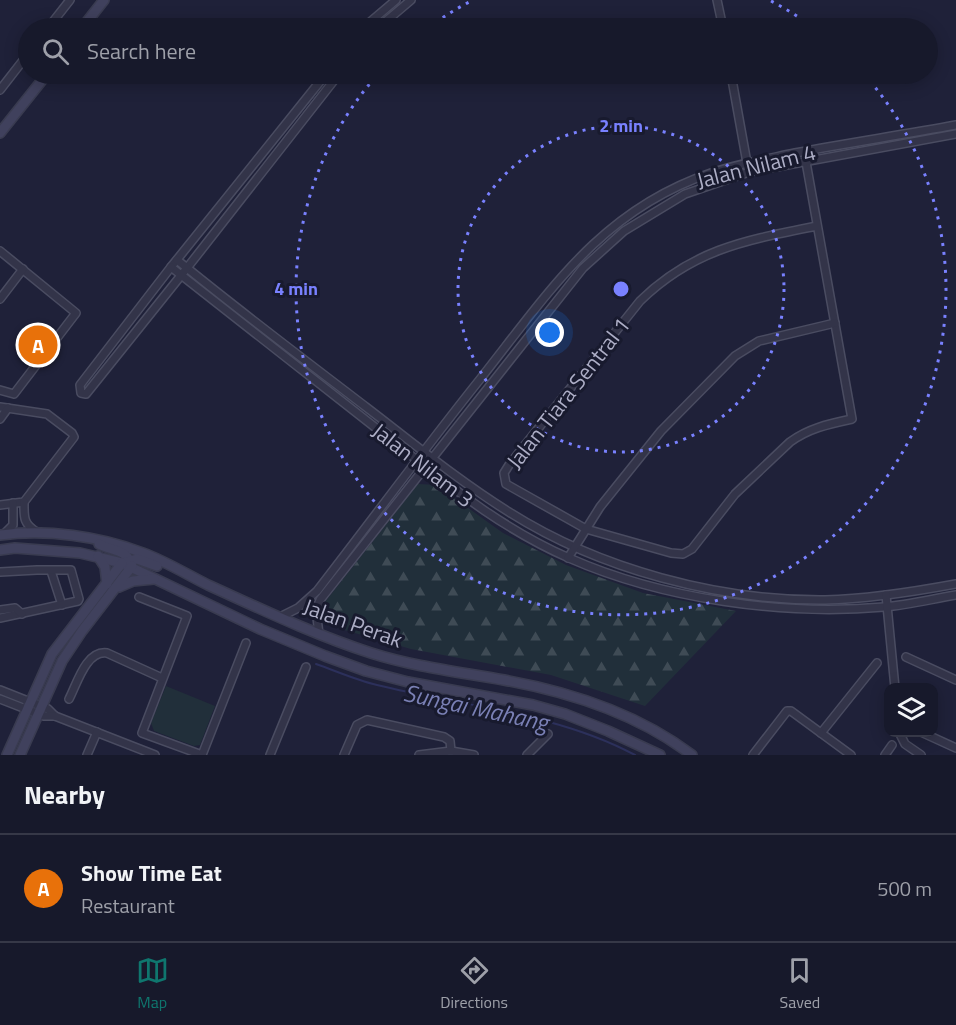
<!DOCTYPE html>
<html lang="en">
<head>
<meta charset="utf-8">
<style>
  body { margin:0; font-family:"Titillium Web",sans-serif; background:#202233; color:#f1f3f6 }
  .controls { position:absolute; right:18px; bottom:18px; display:grid; overflow:hidden; border-radius:12px; box-shadow:0 3px 15px #0003 }
  .controls button { width:54px; height:54px; display:grid; place-items:center; padding:0; border:0; border-bottom:2px solid #363847; background:#17192b; color:#f1f3f6; font:30px sans-serif }
  .you { position:absolute; left:550px; top:333px; width:21px; height:21px; margin:-15px; border:4px solid #fff; border-radius:50%; background:#1a73e8; box-shadow:0 0 0 9px #1a73e833 }
  .badge { display:grid; place-items:center; width:39px; height:39px; border-radius:50%; background:#0f766e; color:#fff; font-size:20px; font-weight:700 }
  .pin { position:absolute; translate:-50% -50%; border:3px solid #fff; box-shadow:0 2px 6px #0006 }
  .list { margin:0; padding:0; list-style:none }
  h2 { display:flex; justify-content:space-between; align-items:center; height:78px; margin:0; padding:0 24px; font-size:26px }
  h2 small { font-size:20px; font-weight:400; color:#9ea0a9 }
  .list li { display:grid; grid-template-columns:39px 1fr auto; gap:18px; align-items:center; box-sizing:border-box; height:108px; padding:0 24px; border-top:2px solid #363847 }
  .list b { display:block; font-size:22px; white-space:nowrap }
  .list p { margin:0; font-size:20px; white-space:nowrap; color:#9ea0a9 }
  .list em { font-size:20px; font-style:normal; color:#9ea0a9 }
  .icon { flex:none; width:33px; height:33px; fill:none; stroke:currentColor; stroke-width:2; stroke-linecap:round; stroke-linejoin:round }
  .map { position:relative; flex:none; width:956px; height:755px; overflow:hidden }
  .search { position:absolute; background:#17192b; box-shadow:0 3px 15px #0003; left:18px; right:18px; top:18px; height:66px; display:flex; align-items:center; gap:15px; box-sizing:border-box; padding:0 21px; border-radius:33px; color:#9ea0a9; font-size:22px }
  .sheet { height:186px; background:#17192b }
  nav { display:flex; justify-content:space-around; align-items:center; box-sizing:border-box; height:84px; border-top:2px solid #363847; background:#17192b; font-size:16px; color:#9ea0a9 }
  nav a { display:grid; justify-items:center; gap:3px }
  nav .on { color:#0f766e }
  .map>svg:first-child { display:block }
  .grass { fill:#212f3a }
  .forest { fill:url(#forest-firs) }
  .lines { fill:none; stroke-linecap:round; stroke-linejoin:round }
  .stream { stroke:#2c305b; stroke-width:2 }
  .street-casing { stroke:#4a4c61; stroke-width:10 }
  .secondary-casing { stroke:#393b50; stroke-width:12 }
  .street { stroke:#333449; stroke-width:7 }
  .secondary { stroke:#40415d; stroke-width:9 }
  .ring { fill:none; stroke:#7981ff; stroke-width:3; stroke-dasharray:3 6 }
  .labels { text-anchor:middle; dominant-baseline:central; stroke-width:6; stroke-linejoin:round; paint-order:stroke }
  .street-label { font-size:22px; fill:#adaec6; stroke:#181a2e }
  .water-label { font-size:24px; font-style:italic; fill:#7a80b5; stroke:#181a2e }
  .centre { fill:#7981ff; stroke:#181a2e; stroke-width:3 }
  .ring-label { font-size:18px; text-anchor:middle; font-weight:bold; fill:#7981ff; stroke:#181a2e; stroke-width:6; stroke-linejoin:round; paint-order:stroke }
</style>
</head>
<body>
<div class="map">
<svg width="956" height="755" viewBox="0 0 956 755">
  <defs>
    <pattern id="forest-firs" width="22" height="20" patternUnits="userSpaceOnUse" patternTransform="scale(1.5)"><rect width="22" height="20" fill="#212f3a"/><path d="M5 1l3.5 6h-7zM16 11l3.5 6h-7z" fill="#3f4b55"/></pattern>
  </defs>
  <rect width="100%" height="100%" fill="#1f2139"/>
  <path class="grass" d="M166,686l49,20 -15,39 -6,1 -40,-15 -3,-8z"/>
  <path class="forest" d="M418,484l18,1 67,48 63,32 77,28 93,18 -91,95 -94,-31 -140,-26 -84,-24 -2,-23z"/>
  <g class="lines">
    <path class="stream" d="M316,664c20,7 40,16 61,21 85,21 180,28 258,70"/>
    <defs>
      <g id="street">
        <path d="M717,0l6,28"/>
        <path d="M48,28l22,-28"/>
        <path d="M363,28l33,-28"/>
        <path d="M378,28l33,-28"/>
        <path d="M326,74l-155,193c70,55 140,110 210,165 62,48 115,94 188,126 93,41 214,58 315,49 24,-2 48,-8 72,-12"/>
        <path d="M339,74l-152,194c59,48 119,93 179,139 47,36 93,74 143,105 90,57 210,89 316,88 44,-1 88,-8 131,-16"/>
        <path d="M731,74l16,89"/>
        <path d="M0,90l28,-36"/>
        <path d="M806,162l46,257c-23,5 -43,9 -62,23l-55,52 -43,55 -9,5 -12,-1 -85,-24 -80,-45 -2,-11 5,-8 131,-164c53,-52 107,-61 177,-75"/>
        <path d="M0,251l76,62 -62,81 -14,-4"/>
        <path d="M171,267l-91,118 1,8 5,1 101,-126 -10,-8"/>
        <path d="M0,299l23,-30"/>
        <path d="M0,407l47,7 25,19 2,4 -50,65 -24,3"/>
        <path d="M0,419l8,-11"/>
        <path d="M24,502c0,15 -1,22 13,30"/>
        <path d="M4,534l9,-9v-22"/>
        <path d="M568,558l32,-51 61,-76 74,-75 24,-15 76,-18"/>
        <path d="M51,571l11,34"/>
        <path d="M0,572l37,-2h34l8,29 -1,2 -78,17"/>
        <path d="M886,595l9,93"/>
        <path d="M139,597l48,19 -45,117 60,22"/>
        <path d="M0,610l15,-2 7,6"/>
        <path d="M280,617l18,-9 19,-17c55,-71 108,-143 164,-213 68,-86 120,-168 230,-205 27,-9 56,-14 84,-20 53,-10 107,-18 161,-28"/>
        <path d="M319,634l-3,-24 4,-10 263,-332 41,-37 61,-37 64,-22 207,-38"/>
        <path d="M906,657l50,23"/>
        <path d="M0,690l48,19 7,7"/>
        <path d="M0,699l44,17h11l100,39"/>
        <path d="M69,699c8,-15 17,-49 38,-46l55,25"/>
        <path d="M899,732l6,12 16,11"/>
        <path d="M921,732l35,16"/>
        <path d="M821,733l56,-70"/>
        <path d="M87,755l10,-23"/>
        <path d="M202,755l44,-112"/>
        <path d="M270,755l36,-88"/>
        <path d="M344,755l13,-30 10,-5 77,17 6,4 1,10"/>
        <path d="M419,755l32,-4 23,4"/>
        <path d="M527,755l21,-21"/>
        <path d="M753,755l34,-44h4l60,44"/>
        <path d="M885,755l7,-10"/>
      </g>
      <g id="secondary">
        <path d="M82,28l22,-28"/>
        <path d="M0,133l47,-59"/>
        <path d="M0,535c47,-6 99,1 143,18 22,8 43,21 65,32 53,24 107,50 163,68 44,14 89,19 133,27 67,12 134,34 188,75"/>
        <path d="M99,544c13,7 27,5 32,20"/>
        <path d="M0,550l15,-2 65,5 42,10 138,66 65,27 41,15 42,11 125,23 32,9 43,17 52,24"/>
        <path d="M98,556l7,11 2,17"/>
        <path d="M122,563l15,-4 20,7"/>
        <path d="M119,587l14,-6 21,-2"/>
        <path d="M7,755l45,-101 70,-91"/>
        <path d="M20,755l42,-94 20,-30 50,-65"/>
      </g>
    </defs>
    <use href="#street" class="street-casing"/>
    <use href="#secondary" class="secondary-casing"/>
    <use href="#street" class="street"/>
    <use href="#secondary" class="secondary"/>
  </g>
  <g class="ring">
    <circle cx="621" cy="289" r="163"/>
    <path d="M428 28A325 325 0 0 1 471 1M771 1A325 325 0 0 1 814 28M864 74A325 325 0 1 1 378 74"/>
  </g>
  <g class="labels">
    <g class="street-label">
      <text transform="translate(756 166) rotate(-14)">Jalan Nilam 4</text>
      <text transform="translate(568 393) rotate(-52)">Jalan Tiara Sentral 1</text>
      <text transform="translate(423 465) rotate(38)">Jalan Nilam 3</text>
      <text transform="translate(353 623) rotate(20)">Jalan Perak</text>
    </g>
    <g class="water-label">
      <text transform="translate(476 707) rotate(12)">Sungai Mahang</text>
    </g>
  </g>
  <circle cx="621" cy="289" r="9" class="centre"/>
  <g class="ring-label">
    <text x="621" y="132">2 min</text>
    <text x="296" y="295">4 min</text>
  </g>
</svg>
<div class="controls">
<button><svg class="icon" aria-label="layers" viewBox="0 0 24 24"><path d="M12 4l9 5-9 5-9-5zM3 14l9 5 9-5"/></svg></button>
</div>
<div class="you"></div>
<div class="pin badge" style="left:38px;top:345px;background:#e8710a">A</div>
<div class="search"><svg class="icon" aria-label="search" viewBox="0 0 24 24"><circle cx="10" cy="10" r="6"/><path d="M15 15l6 6"/></svg>Search here</div>
</div>
<section class="sheet">
<h2>Nearby<small></small></h2>
<ul class="list">
<li><span class="badge" style="background:#e8710a">A</span><div><b>Show Time Eat</b><p>Restaurant</p></div><em>500 m</em></li>
</ul>
</section>
<nav>
<a class="on"><svg class="icon" aria-label="map" viewBox="0 0 24 24"><path d="M3 6l6-2 6 2 6-2v14l-6 2-6-2-6 2zM9 4v14M15 6v14"/></svg>Map</a>
<a><svg class="icon" aria-label="directions" viewBox="0 0 24 24"><path d="M12 3l9 9-9 9-9-9zM9 14v-3h6M13 9l2 2-2 2"/></svg>Directions</a>
<a><svg class="icon" aria-label="saved" viewBox="0 0 24 24"><path d="M7 4h10v16l-5-4-5 4z"/></svg>Saved</a>
</nav>
</body>
</html>
